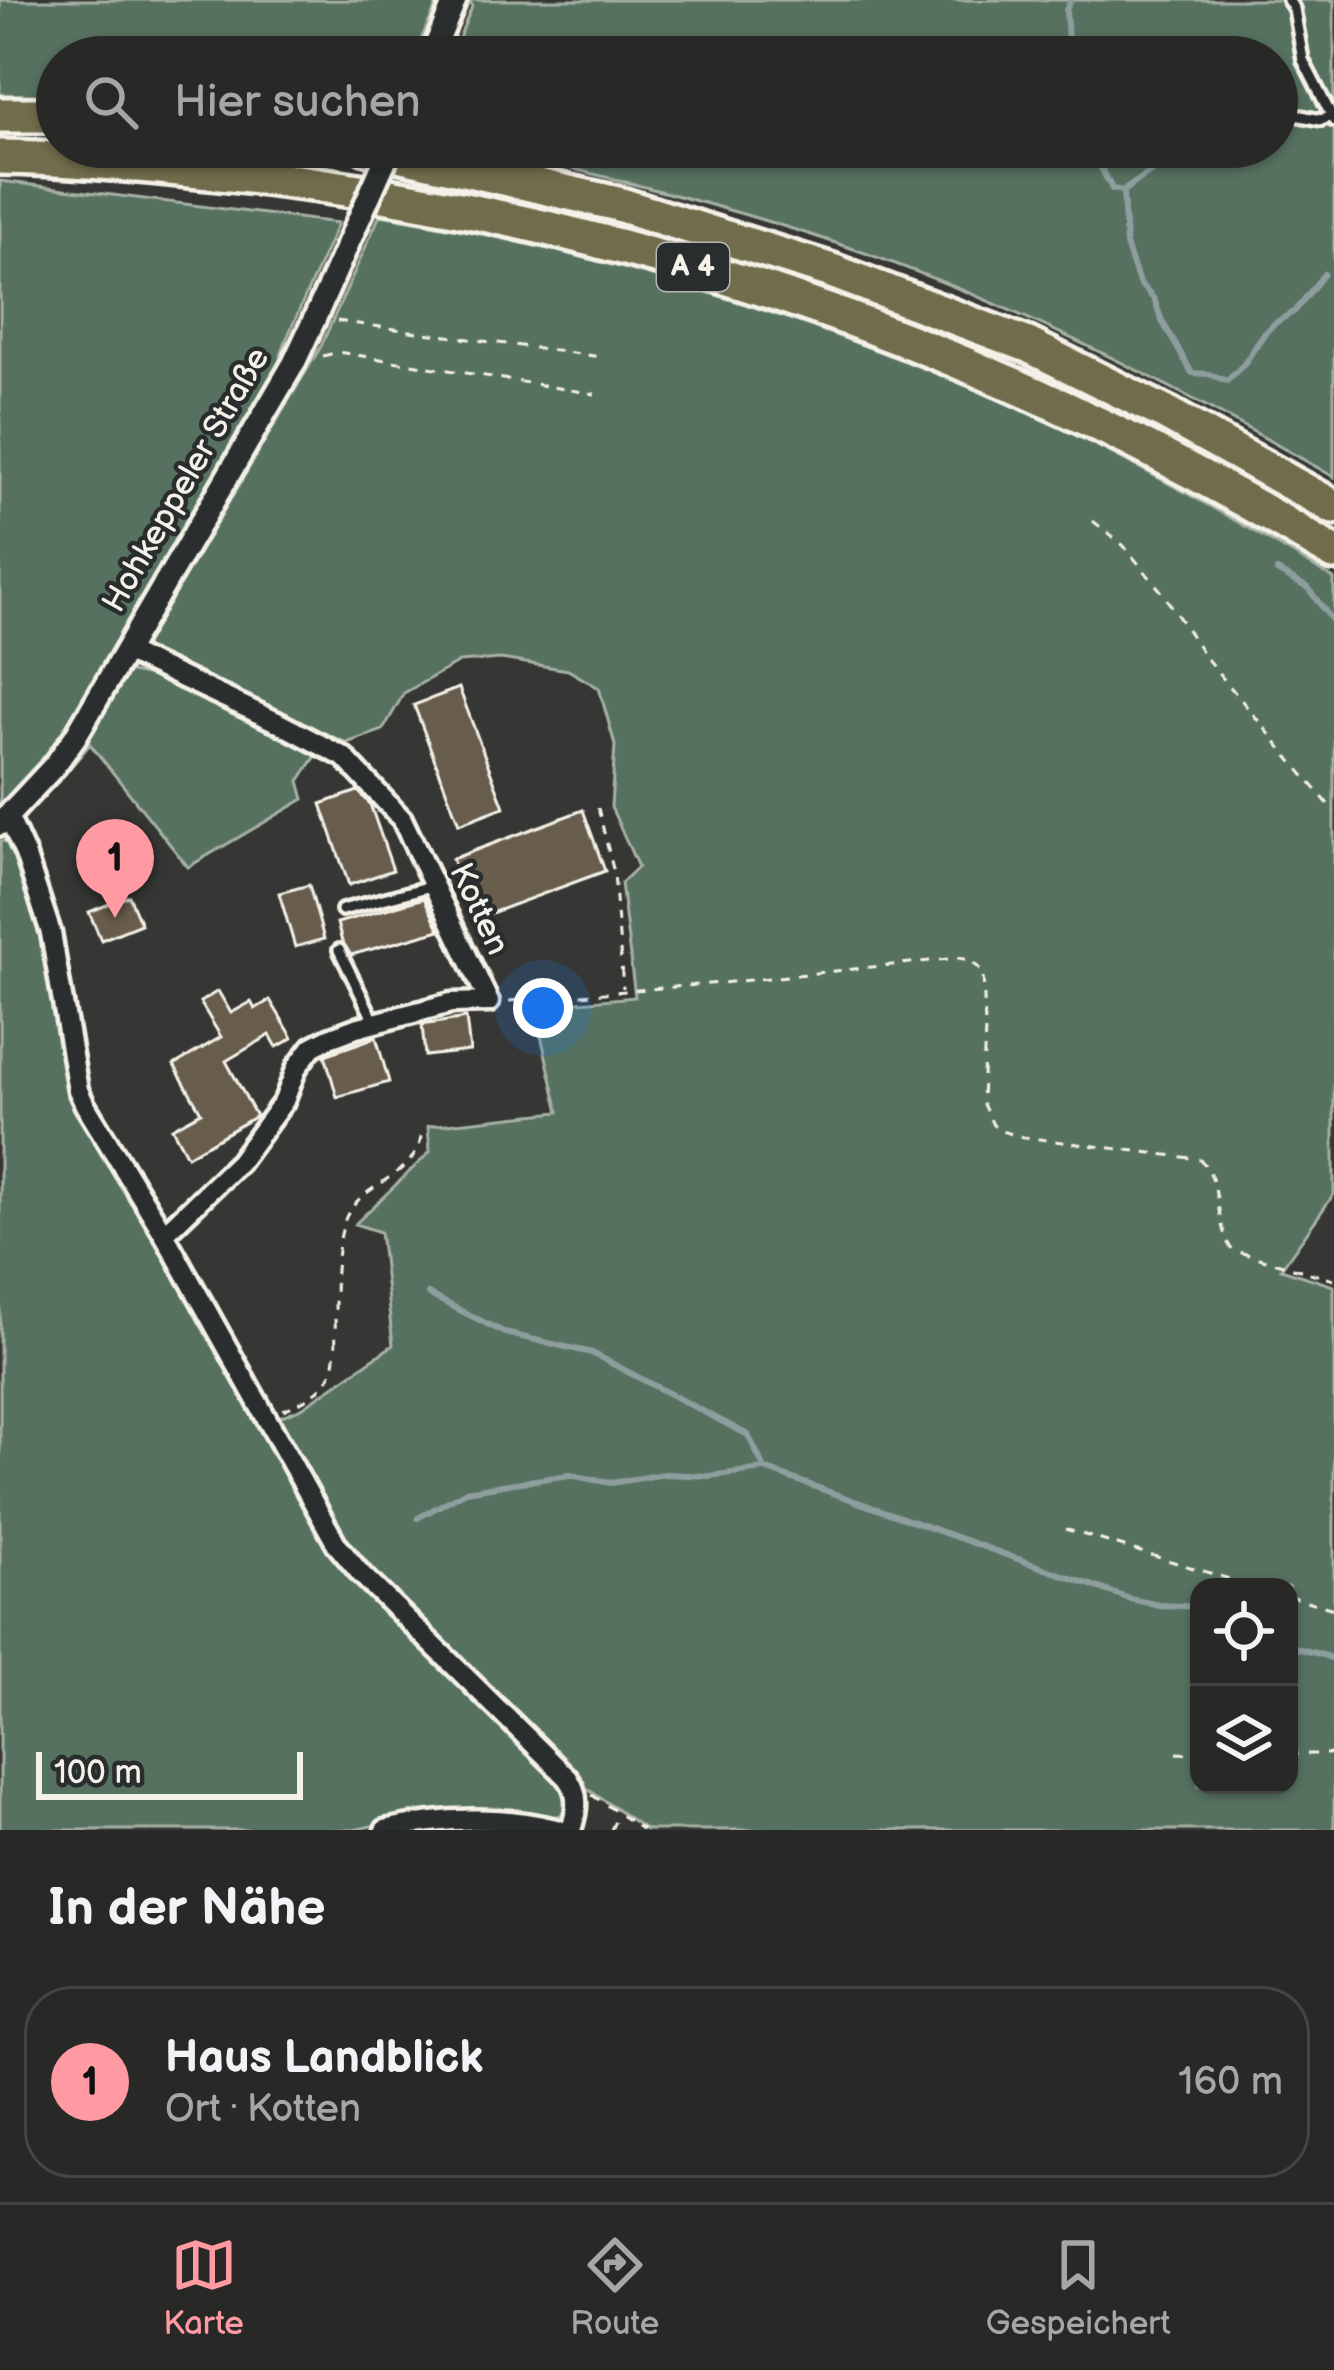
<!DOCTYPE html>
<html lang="de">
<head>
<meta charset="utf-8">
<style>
  body { margin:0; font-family:"Balsamiq Sans",sans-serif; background:#343533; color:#f1f3f6 }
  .controls { position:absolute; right:36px; bottom:36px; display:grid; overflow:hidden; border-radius:24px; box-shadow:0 3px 9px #0004 }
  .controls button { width:108px; height:108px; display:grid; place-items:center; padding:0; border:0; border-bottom:3px solid #444544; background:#282927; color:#f1f3f6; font:60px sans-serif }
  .scale { position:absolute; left:36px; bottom:30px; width:267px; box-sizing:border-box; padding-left:12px; border:6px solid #f4f1e8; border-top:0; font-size:33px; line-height:42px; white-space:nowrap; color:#f4f1e8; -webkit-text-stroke:9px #2a2d2e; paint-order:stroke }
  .you { position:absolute; left:543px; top:1008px; width:42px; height:42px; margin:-30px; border:9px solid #fff; border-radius:50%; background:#1a73e8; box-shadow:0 0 0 18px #1a73e833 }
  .badge { display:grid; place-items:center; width:78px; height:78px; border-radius:50%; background:#ff9aa2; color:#111; font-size:39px; font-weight:700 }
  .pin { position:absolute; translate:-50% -99px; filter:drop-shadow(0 3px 6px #0008) }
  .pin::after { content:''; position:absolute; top:63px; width:42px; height:36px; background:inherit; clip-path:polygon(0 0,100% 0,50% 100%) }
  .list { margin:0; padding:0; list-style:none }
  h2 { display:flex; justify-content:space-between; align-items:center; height:156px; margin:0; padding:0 48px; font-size:51px }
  h2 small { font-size:39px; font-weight:400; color:#a5a6a7 }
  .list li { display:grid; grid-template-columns:78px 1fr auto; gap:36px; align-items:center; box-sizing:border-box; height:192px; margin:0 24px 24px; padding:0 24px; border:3px solid #444544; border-radius:48px }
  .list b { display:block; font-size:45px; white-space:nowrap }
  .list p { margin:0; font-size:39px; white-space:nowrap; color:#a5a6a7 }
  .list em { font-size:39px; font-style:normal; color:#a5a6a7 }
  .icon { flex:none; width:66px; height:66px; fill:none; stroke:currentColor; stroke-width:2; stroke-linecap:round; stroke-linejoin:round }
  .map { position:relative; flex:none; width:1334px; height:1830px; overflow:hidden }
  .search { position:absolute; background:#282927; box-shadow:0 3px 9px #0004; left:36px; right:36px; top:36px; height:132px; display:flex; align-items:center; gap:30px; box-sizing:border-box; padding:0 42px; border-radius:66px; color:#a5a6a7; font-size:45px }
  .sheet { height:372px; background:#282927 }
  nav { display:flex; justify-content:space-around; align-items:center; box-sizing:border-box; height:168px; border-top:3px solid #444544; background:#282927; font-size:33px; color:#a5a6a7 }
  nav a { display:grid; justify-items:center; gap:6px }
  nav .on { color:#ff9aa2 }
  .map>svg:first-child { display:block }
  .green { fill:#577160; stroke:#a6b1a4; stroke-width:3; fill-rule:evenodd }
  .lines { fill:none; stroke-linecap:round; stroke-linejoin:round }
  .stream { stroke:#8e9e9f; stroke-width:6 }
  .building { fill:#675d4e; stroke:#f4f1e8; stroke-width:3 }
  .service-casing { stroke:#f4f1e8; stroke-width:18 }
  .minor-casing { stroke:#f4f1e8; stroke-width:27 }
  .tertiary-casing { stroke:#f4f1e8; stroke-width:30 }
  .motorway-casing { stroke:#f4f1e8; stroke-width:42 }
  .path { stroke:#f4f1e8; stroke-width:3; stroke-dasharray:9 9; stroke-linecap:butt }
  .service { stroke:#2a2d2e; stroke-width:9 }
  .minor { stroke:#2a2d2e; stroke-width:18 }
  .tertiary { stroke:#2a2d2e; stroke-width:21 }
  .motorway { stroke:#716c4b; stroke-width:33 }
  .tertiary-bridge-casing { stroke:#f4f1e8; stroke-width:30; stroke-linecap:butt }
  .tertiary-bridge { stroke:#2a2d2e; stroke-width:21 }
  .labels { text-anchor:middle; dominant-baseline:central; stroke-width:9; stroke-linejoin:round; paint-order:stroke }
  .shield { fill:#2a2d2e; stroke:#b7b6b0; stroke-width:3 }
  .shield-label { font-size:30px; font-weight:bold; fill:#f4f1e8 }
  .street-label { font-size:33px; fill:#f4f1e8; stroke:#2a2d2e }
</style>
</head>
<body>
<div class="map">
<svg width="1334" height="1830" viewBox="0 0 1334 1830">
  <rect width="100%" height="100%" fill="#363734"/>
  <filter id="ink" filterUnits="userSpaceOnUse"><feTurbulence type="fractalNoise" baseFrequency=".00833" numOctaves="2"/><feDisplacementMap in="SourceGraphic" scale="24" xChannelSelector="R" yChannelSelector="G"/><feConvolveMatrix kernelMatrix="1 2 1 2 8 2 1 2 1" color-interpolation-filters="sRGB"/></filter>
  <g filter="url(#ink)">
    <g class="green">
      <path d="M0,0h439l-26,57h-356v39l-57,-2z"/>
      <path d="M470,0h864v477c-155,-89 -316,-172 -486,-230 -121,-41 -244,-72 -369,-100h798v-90h-826l21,-50z"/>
      <path d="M0,181l338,42 -51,115 -9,27 -210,365 -24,33 -44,50z"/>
      <path d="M380,215c162,27 320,70 474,127 57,21 114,42 169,68 107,50 210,107 311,169v615l-53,75 53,17v544h-688l-67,-47 -194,-196 -38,-42 -70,-118 2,-10 23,-9 91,-63 -13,-113 -25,-8 75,-72 -2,-26 131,-14 -25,-106 101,-9 -14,-114 17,-16 -27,-60 4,-62 -16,-57 -31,-18 -67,-11 -42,3 -55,31 -21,37 -36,13 -27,-12 -17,-3 -155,-73 -3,-11 176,-298zM1199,1587h90v198h-90z"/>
      <path d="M130,669l1,3c67,12 128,50 185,84l-17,25 5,18 -116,68 -98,-123 -31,37 -30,27 95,-138z"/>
      <path d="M0,841h5l9,7 25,67 31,176 73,122 160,289 248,271c10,13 20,27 10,42l-18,4 -136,-1 -53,12h-354z"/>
    </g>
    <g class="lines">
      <g class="stream">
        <path d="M1069,57l-3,-47 5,-10"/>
        <path d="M1244,57l6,-7"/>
        <path d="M1072,147l25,13 15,29 11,2 3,54 13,38 15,16 8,22 30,52 17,1 18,7 17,-17 20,-30 11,-11 20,-12 29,-37"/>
        <path d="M1123,191l43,-30 8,-14"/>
        <path d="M1277,571l31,17 26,35"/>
        <path d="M428,1294l77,39 87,20 156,82 17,34 365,130 29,6 40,2"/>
        <path d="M418,1518l48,-27 55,-9 49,-7 41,8 54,-9 44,2 55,-7"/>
        <path d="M1289,1644c14,9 31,7 45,16"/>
      </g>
    </g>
    <g class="building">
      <path d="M459,688l45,119 -45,17 -45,-119z"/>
      <path d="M358,791l12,13 23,66 -44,15 -28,-81z"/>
      <path d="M583,810l22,61 -130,48 -23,-60z"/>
      <path d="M309,885l15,54 -29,8 -16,-54z"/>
      <path d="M129,896l12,28 -40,16 -12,-28z"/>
      <path d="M424,898l16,32 -89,25 -9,-13 -5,-19z"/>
      <path d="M218,991l13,22 20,-11 4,7 15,-9 23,38 -16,9 -7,-12 -44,26 30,55 -69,40 -15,-28 29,-16 -27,-47 47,-28 -21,-35z"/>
      <path d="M466,1018l4,33 -45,5 -3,-31z"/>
      <path d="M376,1037l13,45 -52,15 -12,-42z"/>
    </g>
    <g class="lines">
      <defs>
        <g id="service">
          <path d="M1288,0l6,9 9,51 31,61"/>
          <path d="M1296,115l25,5 11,-4"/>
          <path d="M342,910l93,-25"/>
          <path d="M339,950l36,73"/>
        </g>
        <g id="minor">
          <path d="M125,651l152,71 67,35 58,62 87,183 -38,1 -95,25 -27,10 -17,9 -15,20 -13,34 -45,61 -75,72"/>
          <path d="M8,816l17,38 26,79 27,157 7,15 79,129 173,311 24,29 207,204c12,17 9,33 3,52"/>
          <path d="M385,1830c56,-13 119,-15 175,0"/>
        </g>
        <g id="tertiary">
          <path d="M431,57l24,-57"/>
          <path d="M0,824l55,-59 20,-28 219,-374 20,-43"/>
        </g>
        <g id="motorway">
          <path d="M0,115h57"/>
          <path d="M367,147l251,57 211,66 199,75 141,70 165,92"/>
          <path d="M0,157c64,1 127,7 190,13 405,37 798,171 1144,383"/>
        </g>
      </defs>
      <use href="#service" class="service-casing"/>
      <use href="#minor" class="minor-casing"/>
      <use href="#tertiary" class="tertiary-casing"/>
      <use href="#motorway" class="motorway-casing"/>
      <g class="path">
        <path d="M337,321l264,36"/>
        <path d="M323,356l15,-4 257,42"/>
        <path d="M1093,521l30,24 39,47 44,66 128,153"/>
        <path d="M598,808l16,65 9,115"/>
        <path d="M509,1001l212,-18 237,-25 12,2 13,12 2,55 -3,75 11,23 8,6 22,6 176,22c23,16 15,65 33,91l102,30"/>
        <path d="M283,1410c18,-7 42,-19 49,-39 6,-17 3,-39 3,-56 0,-31 0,-62 9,-92 10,-39 74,-46 77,-87"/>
        <path d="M1065,1529l191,58"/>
        <path d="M1289,1596l45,13"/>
        <path d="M1177,1753l22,1"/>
        <path d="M1289,1754h45"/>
        <path d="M592,1795l51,35"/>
        <path d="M611,1830l7,-16"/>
      </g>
      <use href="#service" class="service"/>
      <use href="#minor" class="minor"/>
      <use href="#tertiary" class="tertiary"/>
      <use href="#motorway" class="motorway"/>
      <defs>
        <path id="tertiary-bridge" d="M314,320l77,-173"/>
      </defs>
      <use href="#tertiary-bridge" class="tertiary-bridge-casing"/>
      <use href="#tertiary-bridge" class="tertiary-bridge"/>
    </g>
  </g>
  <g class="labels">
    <rect class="shield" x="657" y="243" width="72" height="48" rx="9"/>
    <g class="shield-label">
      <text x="693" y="267">A 4</text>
    </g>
    <g class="street-label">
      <text transform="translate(186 480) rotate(-60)">Hohkeppeler Straße</text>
      <text transform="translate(479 909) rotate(65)">Kotten</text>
    </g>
  </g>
</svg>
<div class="controls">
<button><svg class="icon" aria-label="locate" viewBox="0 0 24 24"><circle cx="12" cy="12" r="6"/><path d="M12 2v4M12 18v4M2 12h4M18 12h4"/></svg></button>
<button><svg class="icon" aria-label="layers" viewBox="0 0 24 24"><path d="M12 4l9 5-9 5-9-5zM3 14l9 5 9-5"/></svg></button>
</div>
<div class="scale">100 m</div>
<div class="you"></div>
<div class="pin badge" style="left:115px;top:918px">1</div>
<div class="search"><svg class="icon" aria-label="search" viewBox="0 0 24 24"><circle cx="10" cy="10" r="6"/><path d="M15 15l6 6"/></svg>Hier suchen</div>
</div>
<section class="sheet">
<h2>In der Nähe<small></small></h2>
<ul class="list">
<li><span class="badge">1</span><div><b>Haus Landblick</b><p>Ort · Kotten</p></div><em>160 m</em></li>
</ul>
</section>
<nav>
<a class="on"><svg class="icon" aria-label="map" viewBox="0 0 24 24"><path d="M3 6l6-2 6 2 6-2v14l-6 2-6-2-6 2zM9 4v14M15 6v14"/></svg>Karte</a>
<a><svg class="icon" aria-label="directions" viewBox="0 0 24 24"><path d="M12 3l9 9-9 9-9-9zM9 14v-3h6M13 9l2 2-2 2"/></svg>Route</a>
<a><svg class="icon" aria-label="saved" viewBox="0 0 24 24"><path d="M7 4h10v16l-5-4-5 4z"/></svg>Gespeichert</a>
</nav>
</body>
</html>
